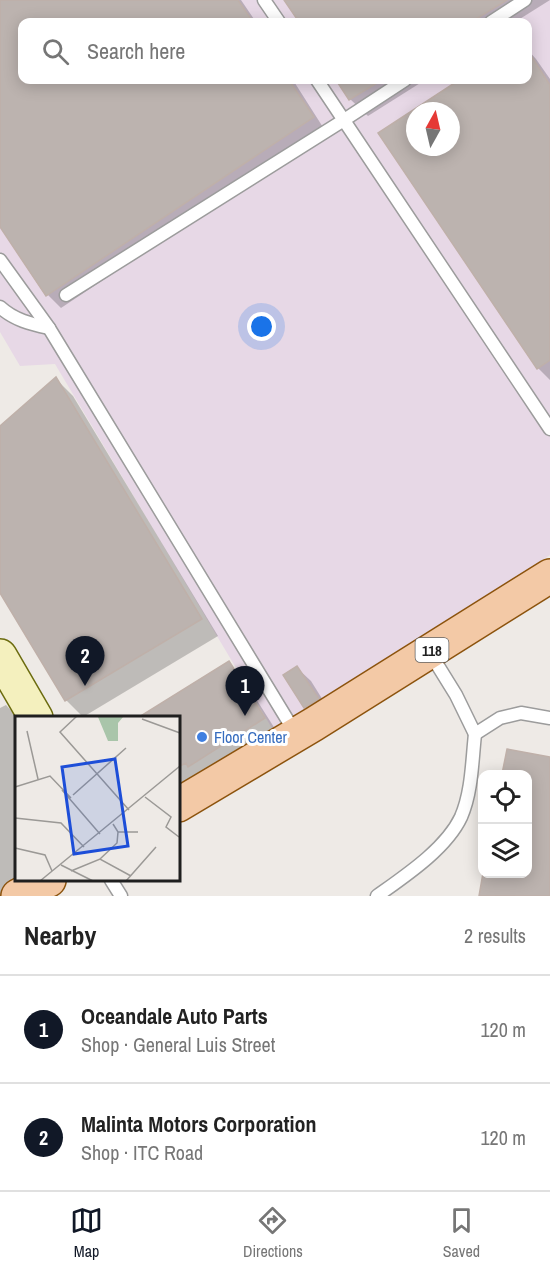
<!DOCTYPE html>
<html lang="en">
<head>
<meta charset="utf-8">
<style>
  body { margin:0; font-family:"Archivo Narrow",sans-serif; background:#f2f2f2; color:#222 }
  .controls { position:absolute; right:18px; bottom:18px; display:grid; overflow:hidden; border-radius:12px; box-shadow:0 3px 15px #0003 }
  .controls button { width:54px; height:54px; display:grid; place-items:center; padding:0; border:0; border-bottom:2px solid #e0e0e0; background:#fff; color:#222; font:30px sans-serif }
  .compass { position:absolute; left:406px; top:102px; width:54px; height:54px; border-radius:50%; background:#fff; box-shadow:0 3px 15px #0003; rotate:8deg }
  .you { position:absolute; left:262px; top:327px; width:21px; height:21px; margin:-15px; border:4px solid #fff; border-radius:50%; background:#1a73e8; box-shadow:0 0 0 9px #1a73e833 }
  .badge { display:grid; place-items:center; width:39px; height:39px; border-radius:50%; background:#111827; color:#fff; font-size:20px; font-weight:700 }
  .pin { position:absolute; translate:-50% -50px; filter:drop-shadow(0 2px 3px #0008) }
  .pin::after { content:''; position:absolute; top:32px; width:21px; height:18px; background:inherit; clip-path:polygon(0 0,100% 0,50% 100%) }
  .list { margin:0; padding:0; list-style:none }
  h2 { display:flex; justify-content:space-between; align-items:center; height:78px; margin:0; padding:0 24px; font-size:26px }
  h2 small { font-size:20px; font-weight:400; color:#767676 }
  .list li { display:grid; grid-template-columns:39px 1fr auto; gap:18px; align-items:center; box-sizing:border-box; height:108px; padding:0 24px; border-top:2px solid #e0e0e0 }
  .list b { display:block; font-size:22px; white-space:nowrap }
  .list p { margin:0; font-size:20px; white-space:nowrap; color:#767676 }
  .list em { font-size:20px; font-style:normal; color:#767676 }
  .icon { flex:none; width:33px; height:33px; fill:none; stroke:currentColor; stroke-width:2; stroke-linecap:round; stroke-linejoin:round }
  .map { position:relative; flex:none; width:550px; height:896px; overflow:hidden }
  .search { position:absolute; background:#fff; box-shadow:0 3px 15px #0003; left:18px; right:18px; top:18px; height:66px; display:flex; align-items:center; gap:15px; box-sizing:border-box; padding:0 21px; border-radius:12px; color:#767676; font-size:22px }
  .sheet { height:294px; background:#fff }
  nav { display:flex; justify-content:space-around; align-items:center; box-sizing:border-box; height:84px; border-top:2px solid #e0e0e0; background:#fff; font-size:16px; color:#767676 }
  nav a { display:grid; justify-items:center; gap:3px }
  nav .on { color:#111827 }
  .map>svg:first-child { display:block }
  .industrial { fill:#e7d8e6; fill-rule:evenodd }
  .shadow { fill:#0003; fill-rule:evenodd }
  .building { fill:#bcb3af; stroke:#bfb0a9; stroke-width:1.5; fill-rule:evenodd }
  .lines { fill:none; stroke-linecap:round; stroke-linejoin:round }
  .lane-casing { stroke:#9c9c9c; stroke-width:15 }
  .secondary-casing { stroke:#6c6c0f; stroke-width:36 }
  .primary-casing { stroke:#8c530d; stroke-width:36 }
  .lane { stroke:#fff; stroke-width:12 }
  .secondary { stroke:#f4f0be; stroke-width:33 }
  .primary { stroke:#f3c9a6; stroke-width:33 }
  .shop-dot { fill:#3f7fe0; stroke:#fff; stroke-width:2 }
  .labels { text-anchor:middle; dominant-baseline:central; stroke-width:6; stroke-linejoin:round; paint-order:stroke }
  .shield { fill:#fff; stroke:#626262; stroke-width:1.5 }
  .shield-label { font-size:15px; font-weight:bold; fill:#1f1f1f }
  .shop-label { font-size:16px; fill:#366cbe; stroke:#fff; text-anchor:start }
  .inset-road { fill:none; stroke:#9b9996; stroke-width:1.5 }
  .view { fill:#1d4ed8; fill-opacity:0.15; stroke:#1d4ed8; stroke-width:3 }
  .inset-edge { fill:none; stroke:#1f1f1f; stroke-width:3 }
</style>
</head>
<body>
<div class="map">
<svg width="550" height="896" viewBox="0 0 550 896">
  <rect width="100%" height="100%" fill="#eeeae6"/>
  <path class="industrial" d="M0,0h550v555l-248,159 -29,16 -218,-366 -35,2 -20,-34zM22,22h506v58h-506zM415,111h36v36h-36z"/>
  <g class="shadow">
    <path d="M0,0h241l15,22h-234v58h271l33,52 -265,176 -13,-13 -48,-70z"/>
    <path d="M286,0h264l-35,22h-214z"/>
    <path d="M528,50l8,9 14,20v301l-12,-12 -158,-234 82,-54h66zM415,111h36v36h-36z"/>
    <path d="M338,80h87l-57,36 -18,-17z"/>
    <path d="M56,379l17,17 145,240 -135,81 -17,-17 -66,-110v-162z"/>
    <path d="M228,663l14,14 35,55 -99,57v-71h-37z"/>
    <path d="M297,668l14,13 20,32 -12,8 -14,-14z"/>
    <path d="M6,705l12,13h-2v162l-14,16h-2v-188z"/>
    <path d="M508,750l42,8v138h-69l47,-22v-100h-24z"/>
  </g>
  <g class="building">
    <path d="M0,0h238l15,22h-231v58h267l25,37 -268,179 -46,-69z"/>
    <path d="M284,0h223l-36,22h-172z"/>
    <path d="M528,51l22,34v275l-13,9 -159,-236 81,-53h69zM415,111h36v36h-36z"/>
    <path d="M336,80h46l-33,20z"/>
    <path d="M56,377l146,242 -137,82 -65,-108v-167z"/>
    <path d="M229,661l36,57 -77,49 -2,-4 -8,4v-50h-39z"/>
    <path d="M297,666l22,33 -15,9 -21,-33z"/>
    <path d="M507,749l43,8v139h-71l4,-23h45v-99h-26z"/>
  </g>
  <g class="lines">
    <defs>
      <g id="lane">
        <path d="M264,0l15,22"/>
        <path d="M491,22l34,-22"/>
        <path d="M317,80l233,349"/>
        <path d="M0,260l49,68 247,406"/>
        <path d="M66,295l278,-175 61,-40"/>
        <path d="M0,307c14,13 31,17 49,21"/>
        <path d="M430,653l26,42 19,39 25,-16 21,-5 29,5"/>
        <path d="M111,880l10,16"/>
        <path d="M377,896c28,-20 69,-47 84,-79 11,-25 11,-56 14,-83"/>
      </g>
      <path id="secondary" d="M0,656l36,62"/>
      <g id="primary">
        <path d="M178,805l136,-81 236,-148"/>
        <path d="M18,896l31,-16"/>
      </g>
    </defs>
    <use href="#lane" class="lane-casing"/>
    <use href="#secondary" class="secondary-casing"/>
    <use href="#primary" class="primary-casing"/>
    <use href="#lane" class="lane"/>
    <use href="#secondary" class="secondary"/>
    <use href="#primary" class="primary"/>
  </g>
  <circle class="shop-dot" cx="202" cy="737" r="6"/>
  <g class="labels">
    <rect class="shield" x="415.5" y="638" width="33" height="24" rx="4.5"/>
    <g class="shield-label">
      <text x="432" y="650">118</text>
    </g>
    <g class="shop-label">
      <text x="214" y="737">Floor Center</text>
    </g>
  </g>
  <g transform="translate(15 716)">
    <rect width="165" height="165" fill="#eeeae6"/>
    <path d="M83,1h25l-5,6v18h-10z" fill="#a9c5aa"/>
    <path class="inset-road" d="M62,0l-17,16 69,78M127,3l38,14M12,15l11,48M0,71l35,-11 21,22M47,74l38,44M58,79l53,-47M130,81l26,20 -5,10 13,10M0,102l46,5 23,24M98,108l5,8h20M0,132l30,7 7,16M85,143l17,-16 1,-11M46,149l32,16M56,155l29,-12 31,17M25,165l140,-115M111,165l30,-34"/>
    <path class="view" d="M100,43l13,87 -54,8 -12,-87z"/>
    <rect width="165" height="165" class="inset-edge"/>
  </g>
</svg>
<div class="controls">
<button><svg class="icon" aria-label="locate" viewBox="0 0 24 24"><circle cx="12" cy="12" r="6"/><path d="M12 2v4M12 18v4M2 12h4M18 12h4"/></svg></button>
<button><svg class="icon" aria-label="layers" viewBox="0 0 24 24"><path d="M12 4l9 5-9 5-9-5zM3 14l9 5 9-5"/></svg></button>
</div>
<svg class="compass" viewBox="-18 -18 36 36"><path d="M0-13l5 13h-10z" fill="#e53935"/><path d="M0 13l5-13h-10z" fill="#767676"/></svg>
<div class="you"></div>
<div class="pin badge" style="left:245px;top:716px">1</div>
<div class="pin badge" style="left:85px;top:686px">2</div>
<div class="search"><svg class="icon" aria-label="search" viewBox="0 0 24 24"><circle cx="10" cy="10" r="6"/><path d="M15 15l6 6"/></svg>Search here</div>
</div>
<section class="sheet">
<h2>Nearby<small>2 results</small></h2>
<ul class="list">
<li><span class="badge">1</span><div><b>Oceandale Auto Parts</b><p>Shop · General Luis Street</p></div><em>120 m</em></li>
<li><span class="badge">2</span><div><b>Malinta Motors Corporation</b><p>Shop · ITC Road</p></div><em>120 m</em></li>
</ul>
</section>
<nav>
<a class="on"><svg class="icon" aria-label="map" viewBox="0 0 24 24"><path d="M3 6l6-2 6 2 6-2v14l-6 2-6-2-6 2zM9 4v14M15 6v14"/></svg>Map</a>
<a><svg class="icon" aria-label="directions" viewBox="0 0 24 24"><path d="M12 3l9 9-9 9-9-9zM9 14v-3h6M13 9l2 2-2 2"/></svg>Directions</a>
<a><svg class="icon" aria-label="saved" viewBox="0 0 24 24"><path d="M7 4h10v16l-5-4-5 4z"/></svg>Saved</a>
</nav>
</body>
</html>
